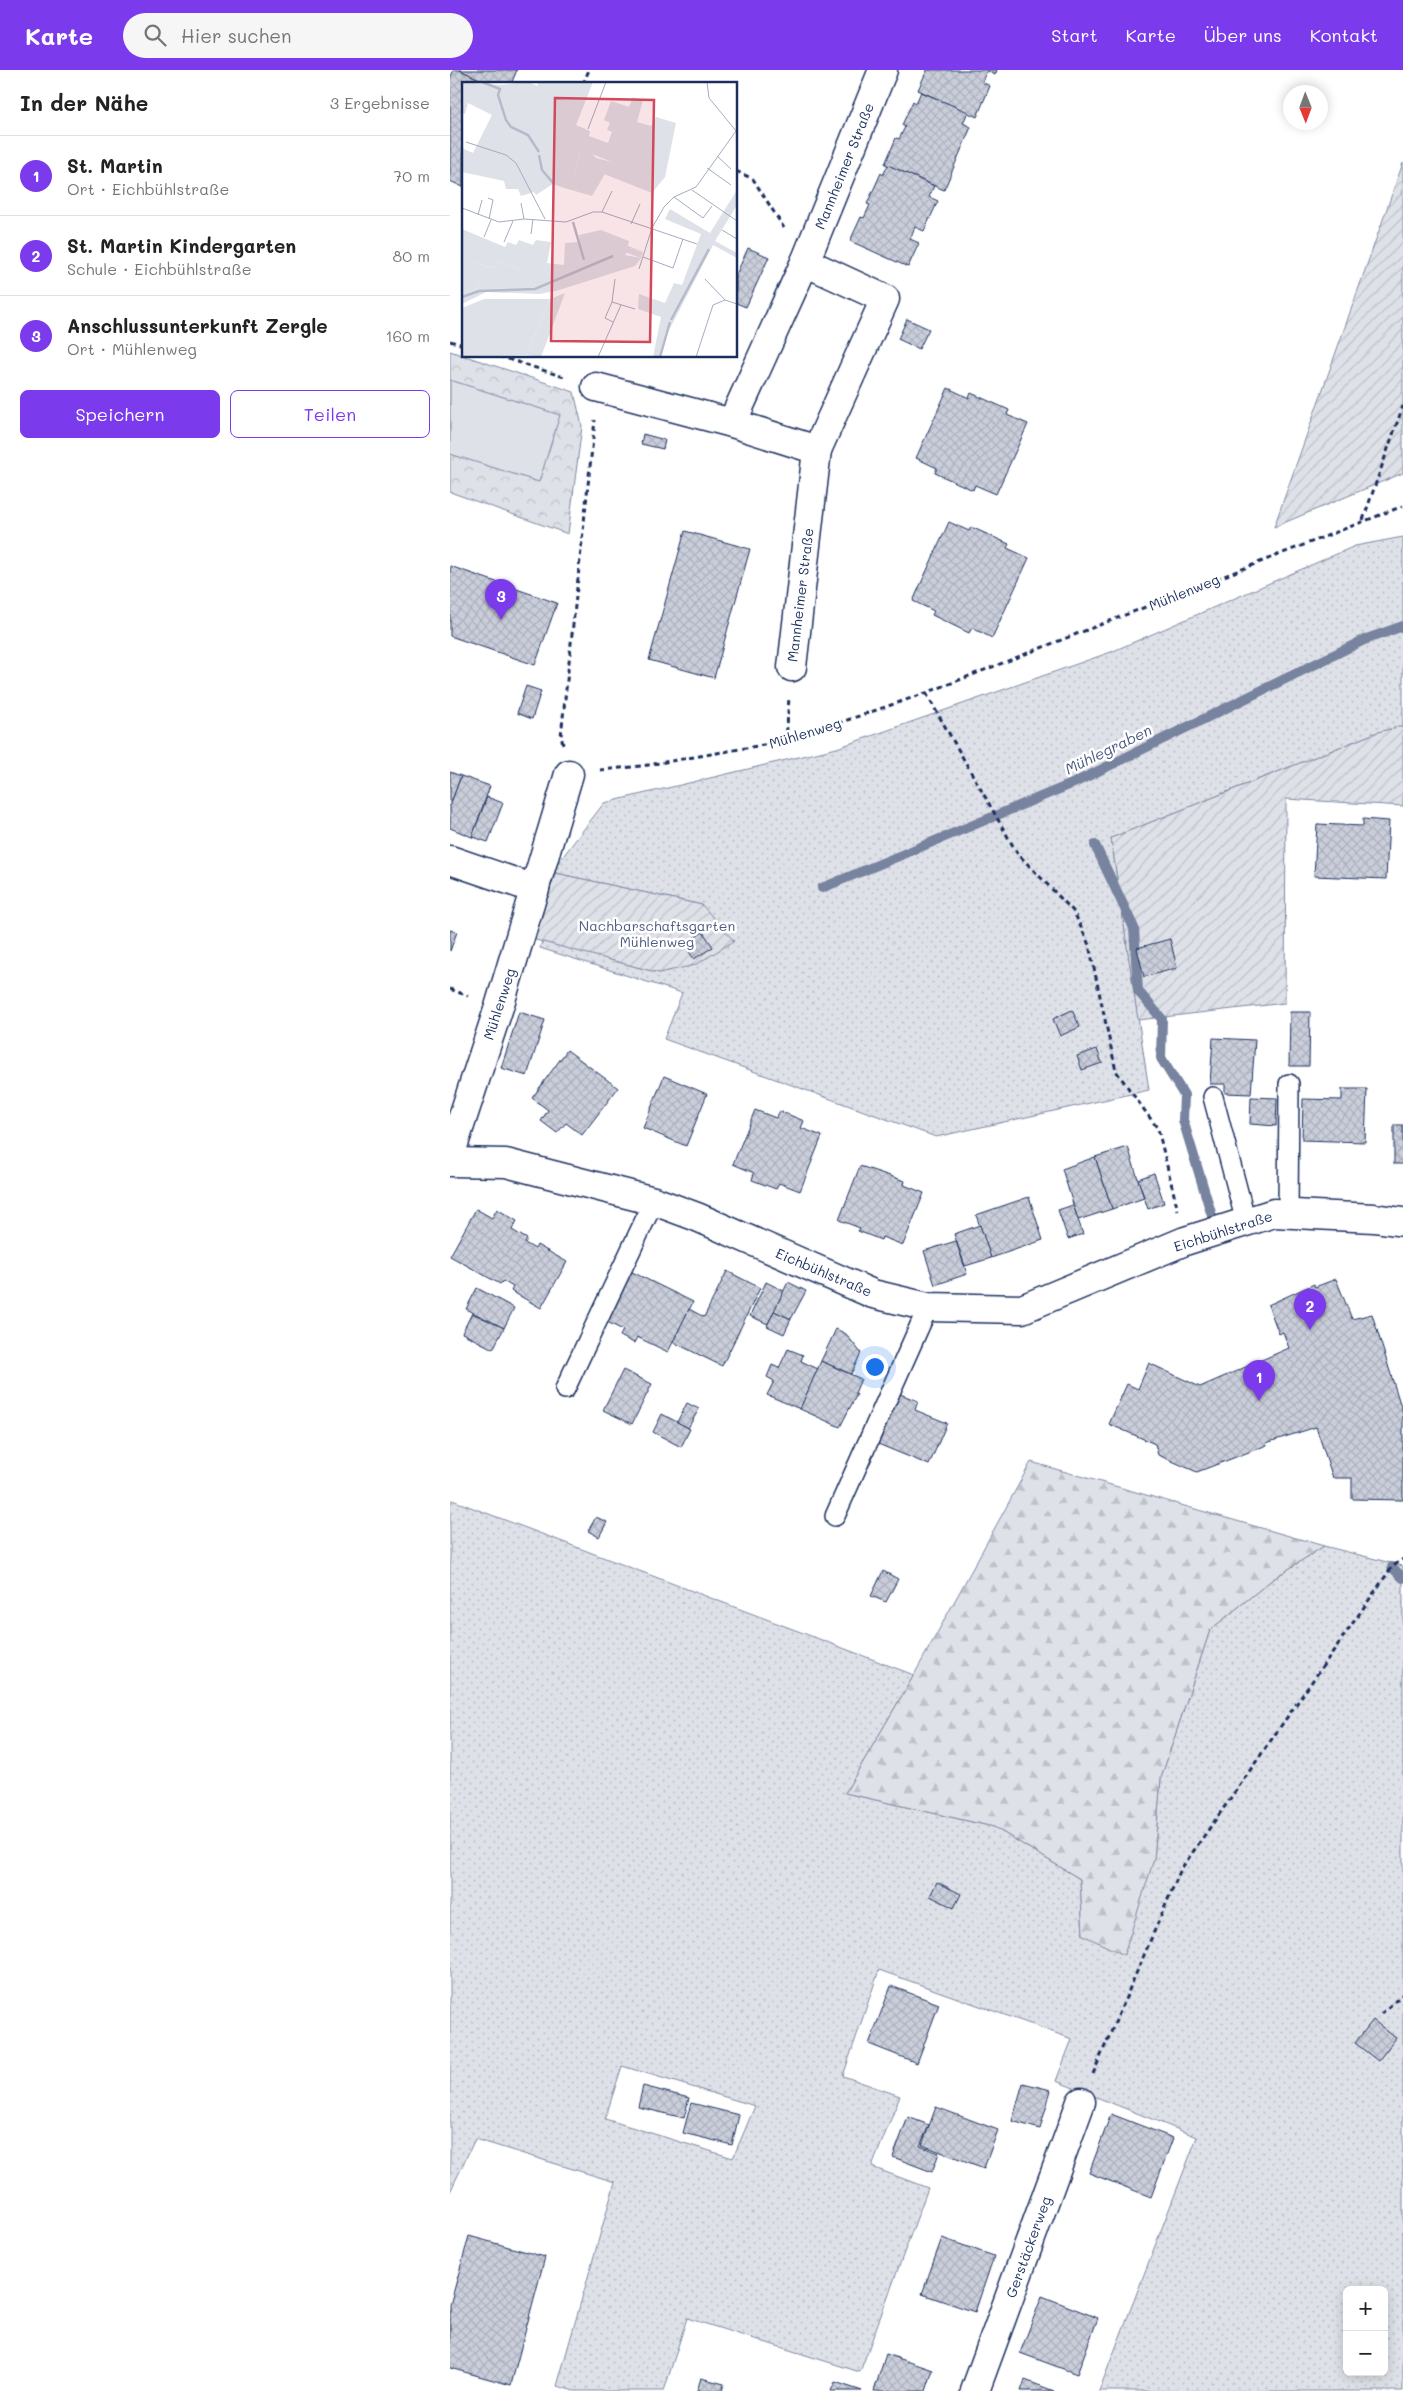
<!DOCTYPE html>
<html lang="de">
<head>
<meta charset="utf-8">
<style>
  body { margin:0; font-family:Mali,sans-serif; background:#f6f6f6; color:#222 }
  .controls { position:absolute; right:15px; bottom:15px; display:grid; overflow:hidden; border-radius:8px; box-shadow:0 2px 12px #0003 }
  .controls button { width:45px; height:45px; display:grid; place-items:center; padding:0; border:0; border-bottom:1px solid #e0e0e0; background:#fff; color:#222; font:25px sans-serif }
  .compass { position:absolute; left:833px; top:15px; width:45px; height:45px; border-radius:50%; background:#fff; box-shadow:0 2px 12px #0003; rotate:179deg }
  .you { position:absolute; left:424px; top:1296px; width:18px; height:18px; margin:-12px; border:4px solid #fff; border-radius:50%; background:#1a73e8; box-shadow:0 0 0 8px #1a73e833 }
  .badge { display:grid; place-items:center; width:32px; height:32px; border-radius:50%; background:#7c3aed; color:#fff; font-size:16px; font-weight:700 }
  .pin { position:absolute; translate:-50% -41px; filter:drop-shadow(0 1px 2px #0008) }
  .pin::after { content:''; position:absolute; top:26px; width:18px; height:15px; background:inherit; clip-path:polygon(0 0,100% 0,50% 100%) }
  .list { margin:0; padding:0; list-style:none }
  h2 { display:flex; justify-content:space-between; align-items:center; height:65px; margin:0; padding:0 20px; font-size:21px }
  h2 small { font-size:16px; font-weight:400; color:#767676 }
  .list li { display:grid; grid-template-columns:32px 1fr auto; gap:15px; align-items:center; box-sizing:border-box; height:80px; padding:0 20px; border-top:1px solid #e0e0e0 }
  .list b { display:block; font-size:19px; white-space:nowrap }
  .list p { margin:0; font-size:16px; white-space:nowrap; color:#767676 }
  .list em { font-size:16px; font-style:normal; color:#767676 }
  .actions { display:flex; gap:10px; padding:15px 20px }
  .actions a { flex:1; padding:11px 0; border:1px solid #7c3aed; border-radius:8px; text-align:center; font-size:18px; color:#7c3aed }
  .actions .main { background:#7c3aed; color:#fff }
  .icon { flex:none; width:28px; height:28px; fill:none; stroke:currentColor; stroke-width:2; stroke-linecap:round; stroke-linejoin:round }
  .map { position:relative; flex:none; width:953px; height:2321px; overflow:hidden }
  header { display:flex; align-items:center; gap:30px; box-sizing:border-box; height:70px; padding:0 25px; background:#7c3aed; color:#fff }
  header strong { font-size:24px }
  nav { display:flex; gap:28px; margin-inline-start:auto; font-size:18px }
  .search { width:350px; height:45px; background:#f6f6f6; display:flex; align-items:center; gap:12px; box-sizing:border-box; padding:0 18px; border-radius:28px; color:#767676; font-size:19px }
  main { display:flex }
  aside { flex:1; background:#fff }
  .map>svg:first-child { display:block }
  .grass { fill:url(#grass-dots); stroke:#7c88a2; fill-rule:evenodd }
  .forest { fill:url(#forest-firs); stroke:#7c88a2 }
  .park { fill:url(#park-crowns); stroke:#7c88a2 }
  .garden { fill:url(#garden-furrows); stroke:#7c88a2 }
  .pitch { fill:#dee1e7; stroke:#7c88a2 }
  .lines { fill:none; stroke-linecap:round; stroke-linejoin:round }
  .stream { stroke:#77839f; stroke-width:10 }
  .building { fill:url(#building-cross-hatch); stroke:#1b2f5e }
  .service-casing { stroke:#1b2f5e; stroke-width:22 }
  .minor-casing { stroke:#1b2f5e; stroke-width:31 }
  .path { stroke:#1b2f5e; stroke-width:3; stroke-dasharray:5 4; stroke-linecap:butt }
  .service { stroke:#fff; stroke-width:19 }
  .minor { stroke:#fff; stroke-width:28 }
  .labels { text-anchor:middle; dominant-baseline:central; stroke-width:5; stroke-linejoin:round; paint-order:stroke }
  .street-label { font-size:14px; fill:#1b2f5e; stroke:#fff }
  .park-label { font-size:14px; fill:#4c5c80; stroke:#fff }
  .water-label { font-size:15px; font-style:italic; fill:#49597e; stroke:#fff }
  .inset-river { fill:none; stroke:#b5bbca; stroke-width:2.5 }
  .inset-road { fill:none; stroke:#a4acbf; stroke-width:1 }
  .view { fill:#d1495b; fill-opacity:0.15; stroke:#d1495b; stroke-width:2.5 }
  .inset-edge { fill:none; stroke:#1b2f5e; stroke-width:2.5 }
</style>
</head>
<body>
<header>
<strong>Karte</strong>
<div class="search"><svg class="icon" aria-label="search" viewBox="0 0 24 24"><circle cx="10" cy="10" r="6"/><path d="M15 15l6 6"/></svg>Hier suchen</div>
<nav><a>Start</a><a>Karte</a><a>Über uns</a><a>Kontakt</a></nav>
</header>
<main>
<aside>
<h2>In der Nähe<small>3 Ergebnisse</small></h2>
<ul class="list">
<li><span class="badge">1</span><div><b>St. Martin</b><p>Ort · Eichbühlstraße</p></div><em>70 m</em></li>
<li><span class="badge">2</span><div><b>St. Martin Kindergarten</b><p>Schule · Eichbühlstraße</p></div><em>80 m</em></li>
<li><span class="badge">3</span><div><b>Anschlussunterkunft Zergle</b><p>Ort · Mühlenweg</p></div><em>160 m</em></li>
</ul>
<div class="actions"><a class="main">Speichern</a><a>Teilen</a></div>
</aside>
<div class="map">
<svg width="953" height="2321" viewBox="0 0 953 2321">
  <defs>
    <pattern id="grass-dots" width="8" height="8" patternUnits="userSpaceOnUse" patternTransform="scale(1.25)"><rect width="8" height="8" fill="#dee1e7"/><path d="M2 2h.1M6 6h.1" fill="none" stroke="#bec1c9" stroke-width="1.8" stroke-linecap="round"/></pattern>
    <pattern id="forest-firs" width="22" height="20" patternUnits="userSpaceOnUse" patternTransform="scale(1.25)"><rect width="22" height="20" fill="#dee1e7"/><path d="M5 1l3.5 6h-7zM16 11l3.5 6h-7z" fill="#bec1c9"/></pattern>
    <pattern id="park-crowns" width="20" height="18" patternUnits="userSpaceOnUse" patternTransform="scale(1.25)"><rect width="20" height="18" fill="#dee1e7"/><path d="M2 6a3 3 0 1 1 6 0M12 15a3 3 0 1 1 6 0" fill="none" stroke="#bec1c9"/></pattern>
    <pattern id="garden-furrows" width="10" height="10" patternUnits="userSpaceOnUse" patternTransform="scale(1.25)"><rect width="10" height="10" fill="#dee1e7"/><path d="M-1 1l2-2M0 10L10 0M9 11l2-2" fill="none" stroke="#bec1c9"/></pattern>
    <pattern id="building-cross-hatch" width="8" height="8" patternUnits="userSpaceOnUse" patternTransform="scale(1.25)"><rect width="8" height="8" fill="#caceda"/><path d="M0 0l8 8M0 8l8-8" fill="none" stroke="#adb1be"/></pattern>
  </defs>
  <rect width="100%" height="100%" fill="#fff"/>
  <filter id="ink" filterUnits="userSpaceOnUse"><feTurbulence type="fractalNoise" baseFrequency=".02" numOctaves="2"/><feDisplacementMap in="SourceGraphic" scale="10" xChannelSelector="R" yChannelSelector="G"/><feConvolveMatrix kernelMatrix="1 2 1 2 8 2 1 2 1" color-interpolation-filters="sRGB"/></filter>
  <g filter="url(#ink)">
    <g class="grass">
      <path d="M953,467v189l-25,6 -267,106 38,252 -213,47 -272,-98 18,-46 -142,-45 2,-7 117,32 43,-68 -151,-33 53,-69 233,-55 274,-96 244,-106z"/>
      <path d="M2,1430l462,175 -69,118 149,34 86,52 3,56 71,-76 7,-81 49,-148 63,-51 51,-33 79,20v825h-304l98,-254 -141,-56 16,-42 -193,-69 -36,106 57,20 -28,71 56,21 -68,184 -173,-54 -23,73h-90l-17,-5 58,-204 -140,-43 -25,53v-689zM172,1996l133,40 -22,52 -128,-39zM897,2220h37v82h-37z"/>
    </g>
    <path class="forest" d="M581,1392l293,84 -51,33 -63,51 -49,148 -7,81 -30,96 -41,-20 -3,-56 -86,-52 -149,-34 69,-118z"/>
    <path class="park" d="M0,281l124,41 8,34 -14,108 -118,-42z"/>
    <g class="garden">
      <path d="M953,93v310l-129,54z"/>
      <path d="M953,656v80l-117,-7 -1,204 -147,17 -27,-182 267,-106z"/>
      <path d="M101,802l151,33 32,36 -39,24 -36,8 -127,-34z"/>
    </g>
    <path class="pitch" d="M0,310l110,35 -21,67 -89,-28z"/>
    <g class="lines">
      <g class="stream">
        <path d="M645,775l39,83 4,63 24,28 -1,39 23,37 -1,25 29,96"/>
        <path d="M372,818l252,-105 290,-143 39,-14"/>
        <path d="M942,1497l11,11"/>
      </g>
    </g>
    <g class="building">
      <path d="M4,0h6l30,14h-26l-1,103 -13,-6v-103z"/>
      <path d="M10,0h57l-6,14h-21z"/>
      <path d="M477,0h70l-2,5 -8,-4 -5,11 8,4 -13,31 -59,-27z"/>
      <path d="M471,22l47,20 -5,11 8,4 -27,63 -59,-26 11,-26 3,1 6,-12 -3,-2 11,-24 3,2z"/>
      <path d="M438,95l46,21 -5,11 9,4 -14,30 -9,-4 -5,12 9,4 -11,24 -58,-26 11,-24 3,1 6,-13 -3,-1 14,-31 2,2z"/>
      <path d="M298,178l21,9 -23,50 -10,-4v-28z"/>
      <path d="M457,249l22,10 -10,20 -21,-10z"/>
      <path d="M498,318l21,10 2,-5 38,17 -2,5 21,9 -32,70 -21,-9 -2,5 -38,-17 2,-5 -21,-10z"/>
      <path d="M193,364l22,6 -2,9 -22,-5z"/>
      <path d="M499,452l20,9 2,-4 38,17 -2,4 22,10 -37,80 -20,-10 -3,5 -37,-18 2,-4 -21,-10z"/>
      <path d="M235,461l65,18 -36,129 -65,-18z"/>
      <path d="M0,496l107,37 -22,62 -85,-29z"/>
      <path d="M76,616l15,5 -9,28 -15,-6z"/>
      <path d="M0,702l11,4 -11,30z"/>
      <path d="M11,706l29,10 -18,51 -22,-9v-22z"/>
      <path d="M37,727l16,6 -15,39 -16,-5z"/>
      <path d="M913,749l26,2 -3,58 -72,-3 3,-52 46,2z"/>
      <path d="M0,860l7,2 -7,19z"/>
      <path d="M253,862l10,15 -19,12 -10,-15z"/>
      <path d="M720,869l7,29 -33,9 -7,-29z"/>
      <path d="M622,940l8,17 -20,9 -7,-17z"/>
      <path d="M69,942l26,8 -18,56 -26,-8z"/>
      <path d="M840,942h20l-1,54h-20z"/>
      <path d="M763,968l42,2 -4,54 -26,-1v-9h-15z"/>
      <path d="M647,979l5,14 -20,7 -5,-14z"/>
      <path d="M117,980l51,38 -36,47 -16,-12 -9,10 -16,-12 7,-11 -16,-12z"/>
      <path d="M214,1006l43,18 -21,52 -43,-18z"/>
      <path d="M892,1019h25l-2,53 -63,-2 1,-41 39,1z"/>
      <path d="M801,1027l26,1 -1,28 -26,-2z"/>
      <path d="M305,1040l21,8 4,-7 24,10 -3,7 21,8 -22,55 -21,-8 -3,6 -24,-9 2,-7 -21,-9z"/>
      <rect x="944" y="1055" width="9" height="39"/>
      <path d="M678,1077l16,51 -32,11 -17,-52z"/>
      <path d="M645,1087l17,52 -34,11 -16,-51z"/>
      <path d="M410,1096l45,15 -1,4 20,8 -21,52 -21,-8 -1,3 -23,-9 2,-3 -21,-8z"/>
      <path d="M704,1103l10,30 -16,6 -10,-30z"/>
      <path d="M579,1127l14,43 -52,18 -15,-43z"/>
      <path d="M623,1135l10,29 -15,5 -10,-29z"/>
      <path d="M26,1139l16,9 5,-9 20,12 -5,9 15,9 -2,4 10,6 2,-4 30,17 -26,46 -30,-17 2,-4 -10,-6 -3,3 -50,-28z"/>
      <path d="M530,1155l11,33 -26,8 -11,-32z"/>
      <path d="M506,1171l11,33 -32,11 -11,-34z"/>
      <path d="M180,1201l63,31 -25,50 -31,-15 -3,6 -14,-7 3,-6 -18,-9z"/>
      <path d="M277,1201l33,17 -38,78 -49,-24 16,-33 15,8z"/>
      <path d="M886,1209l16,40 20,-5 31,99v87l-51,-1v-21h-19l-17,-51 -50,16 1,2 -70,27 -39,-17 -3,-11 -46,-20 18,-40 11,5 11,-26 51,24 89,-39 -6,-16 -4,2 -11,-29 46,-21 1,3z"/>
      <path d="M316,1212l18,9 -16,33 -18,-8z"/>
      <path d="M338,1212l18,9 -15,28 -17,-8z"/>
      <path d="M27,1218l37,20 -10,20 -38,-19z"/>
      <path d="M324,1241l17,8 -7,15 -17,-8z"/>
      <path d="M22,1243l32,15 -11,21 -31,-16z"/>
      <path d="M386,1259l10,5 15,19 -10,21 -30,-13z"/>
      <path d="M338,1279l15,6 -2,6 17,8 -18,40 -33,-14 7,-14 -7,-4 5,-12 7,3z"/>
      <path d="M371,1291l40,18 -6,14 2,1 -17,33 -40,-18z"/>
      <path d="M173,1300l29,14 -20,40 -29,-14z"/>
      <path d="M450,1324l18,7 -3,9 32,13 -18,42 -51,-21z"/>
      <path d="M237,1333l12,6 -11,19 -11,-6z"/>
      <path d="M212,1344l28,15 -9,18 -28,-15z"/>
      <path d="M146,1447l11,5 -8,15 -11,-6z"/>
      <path d="M433,1501l15,8 -12,23 -15,-6z"/>
      <path d="M487,1812l24,12 -7,14 -24,-12z"/>
      <path d="M441,1916l48,18 -22,59 -48,-19z"/>
      <path d="M923,1950l23,18 -18,23 -23,-18z"/>
      <path d="M573,2013l28,7 -11,39 -28,-8z"/>
      <path d="M193,2016l46,12 -5,20 -46,-11z"/>
      <path d="M241,2033l48,12 -7,30 -49,-12z"/>
      <path d="M486,2037l62,23 -14,38 -62,-23z"/>
      <path d="M661,2044l62,24 -22,59 -62,-24z"/>
      <path d="M458,2047l21,8 -9,21 19,7 -7,19 -39,-15z"/>
      <path d="M19,2166l76,21 -34,128 -61,-17v-63z"/>
      <path d="M492,2168l52,18 -19,56 -53,-18z"/>
      <path d="M592,2226l56,22 -21,56 -57,-21z"/>
      <path d="M436,2284l47,16 -7,21h-52z"/>
      <path d="M251,2308l23,6 -2,7h-25z"/>
      <path d="M575,2310l29,11h-33z"/>
      <path d="M385,2312l27,9h-31z"/>
    </g>
    <g class="lines">
      <defs>
        <g id="service">
          <path d="M763,1027l33,125"/>
          <path d="M838,1144l1,-130"/>
          <path d="M115,1319l89,-188"/>
          <path d="M385,1446l93,-209"/>
        </g>
        <g id="minor">
          <path d="M355,192l80,37 -68,151"/>
          <path d="M146,317l136,36 85,27 -25,217"/>
          <path d="M282,353l73,-161 78,-192"/>
          <path d="M0,790l85,29"/>
          <path d="M0,1086l49,-149 70,-233"/>
          <path d="M0,1092l56,1 148,38 43,16 176,77 55,13 94,2 163,-68 89,-28 100,5 29,4"/>
          <path d="M525,2321l106,-289"/>
        </g>
      </defs>
      <use href="#service" class="service-casing"/>
      <use href="#minor" class="minor-casing"/>
      <g class="path">
        <path d="M133,14l6,-14"/>
        <path d="M286,101l17,8 31,49"/>
        <path d="M0,271l14,4"/>
        <path d="M49,286l68,22"/>
        <path d="M913,450l40,-114"/>
        <path d="M476,623l91,160 57,59 15,33 27,126 42,58 20,82"/>
        <path d="M336,671l3,-44"/>
        <path d="M113,674l-2,-8 34,-316"/>
        <path d="M150,700l42,-4 144,-25 140,-48 477,-187"/>
        <path d="M0,919l18,7"/>
        <path d="M931,1944l22,-20"/>
        <path d="M643,2004l88,-205 211,-302 11,-8"/>
      </g>
      <use href="#service" class="service"/>
      <use href="#minor" class="minor"/>
    </g>
  </g>
  <g class="labels">
    <g class="street-label">
      <text transform="translate(394 96) rotate(-68)">Mannheimer Straße</text>
      <text transform="translate(734 522) rotate(-22)">Mühlenweg</text>
      <text transform="translate(350 525) rotate(-83)">Mannheimer Straße</text>
      <text transform="translate(355 663) rotate(-17)">Mühlenweg</text>
      <text transform="translate(49 934) rotate(-72)">Mühlenweg</text>
      <text transform="translate(773 1161) rotate(-18)">Eichbühlstraße</text>
      <text transform="translate(374 1202) rotate(23)">Eichbühlstraße</text>
      <text transform="translate(578 2177) rotate(-70)">Gerstäckerweg</text>
    </g>
    <g class="park-label">
      <text x="207" y="855">Nachbarschaftsgarten<tspan x="207" dy="16">Mühlenweg</tspan></text>
    </g>
    <g class="water-label">
      <text transform="translate(658 679) rotate(-26)">Mühlegraben</text>
    </g>
  </g>
  <g transform="translate(12 12)">
    <rect width="275" height="275" fill="#fff"/>
    <path d="M0,0l37,3 30,-3 8,4 2,-4h54l-17,43 14,6 -1,5 19,7 4,-11 -5,-2 3,-7 -6,-3 7,-19 18,6 4,-10 10,3 -6,22 14,4 5,-9 20,6 -11,54 -13,16 -48,-19 8,-12 -25,-10 -7,2 -7,24 -6,5 -6,4 -8,-3 -17,11 -2,-3 -13,4 -3,-7h-12l-2,-8 -42,-9v-24l11,5 19,-38 -24,-12 -3,11 -3,-1zM139,148l28,11 -1,5 14,5 -12,-3 -5,7 16,3 -6,8 -79,25 -17,3 -53,-2 -24,12v-7l17,-10 -4,-24 19,5 6,-7 25,12 57,-12 -3,-26zM22,217h66l-24,56 -64,2v-49z" fill="#dee1e7"/>
    <path d="M121,62l13,14 16,4 -20,34 -31,-9 12,-9zM0,174l13,5 4,26 -17,10z" fill="#dee1e7"/>
    <path d="M275,108v15l-22,36 22,12v5l-24,-13 -49,95 -3,17h-8l8,-40 -23,-8 1,-15 26,9 9,-20 8,2 19,-51 -36,-15 5,-10 40,24z" fill="#dee1e7"/>
    <path d="M0,147l43,18 3,-5 8,3 3,-5 14,5 3,-5 15,2 -4,21 17,2 1,-22 15,-1 2,19 -43,14 -14,-2 -25,-12 -6,7 -19,-5 -13,-7zM168,166l13,4 -2,6 -19,-7zM103,211l-24,64 -15,-2 24,-56zM20,222h17l-9,17 -14,-8z" fill="#dee1e7"/>
    <path d="M179,217l19,6 -2,7 -19,-6z" fill="#dee1e7"/>
    <path class="inset-river" d="M20,0l18,7 -2,6 8,25 5,7 17,8 11,17M77,73l3,15 12,14M111,140l11,38M0,215l17,-6 56,-2 78,-33M209,238l38,-71M198,275l10,-35"/>
    <path class="inset-road" d="M245,0l2,16 28,34M126,47l18,-47M4,60l40,13 10,8 29,56M255,74l14,13M245,86l24,17M230,108l45,31M212,115l29,21 9,-12M26,116l5,2 -4,19M59,121l3,16M0,126l37,14 25,-3 42,3 27,-10h9l95,32M140,130l10,-21M16,133l4,-15M169,142l9,-20M260,148l15,9M69,152l2,-15M22,155l7,-17M42,160l9,-21M181,175l30,11 10,-29M177,187l13,-41 12,-21 10,-10 22,-10 40,-56M153,197l-3,23 23,7M243,197l20,21M150,220l-7,16 8,4M136,275l23,-52M234,275l17,-52 12,-5 12,4"/>
    <path class="view" d="M93,16l99,2 -4,242 -99,-1z"/>
    <rect width="275" height="275" class="inset-edge"/>
  </g>
</svg>
<div class="controls">
<button>+</button>
<button>−</button>
</div>
<svg class="compass" viewBox="-18 -18 36 36"><path d="M0-13l5 13h-10z" fill="#e53935"/><path d="M0 13l5-13h-10z" fill="#767676"/></svg>
<div class="you"></div>
<div class="pin badge" style="left:809px;top:1331px">1</div>
<div class="pin badge" style="left:860px;top:1260px">2</div>
<div class="pin badge" style="left:51px;top:550px">3</div>
</div>
</main>
</body>
</html>
